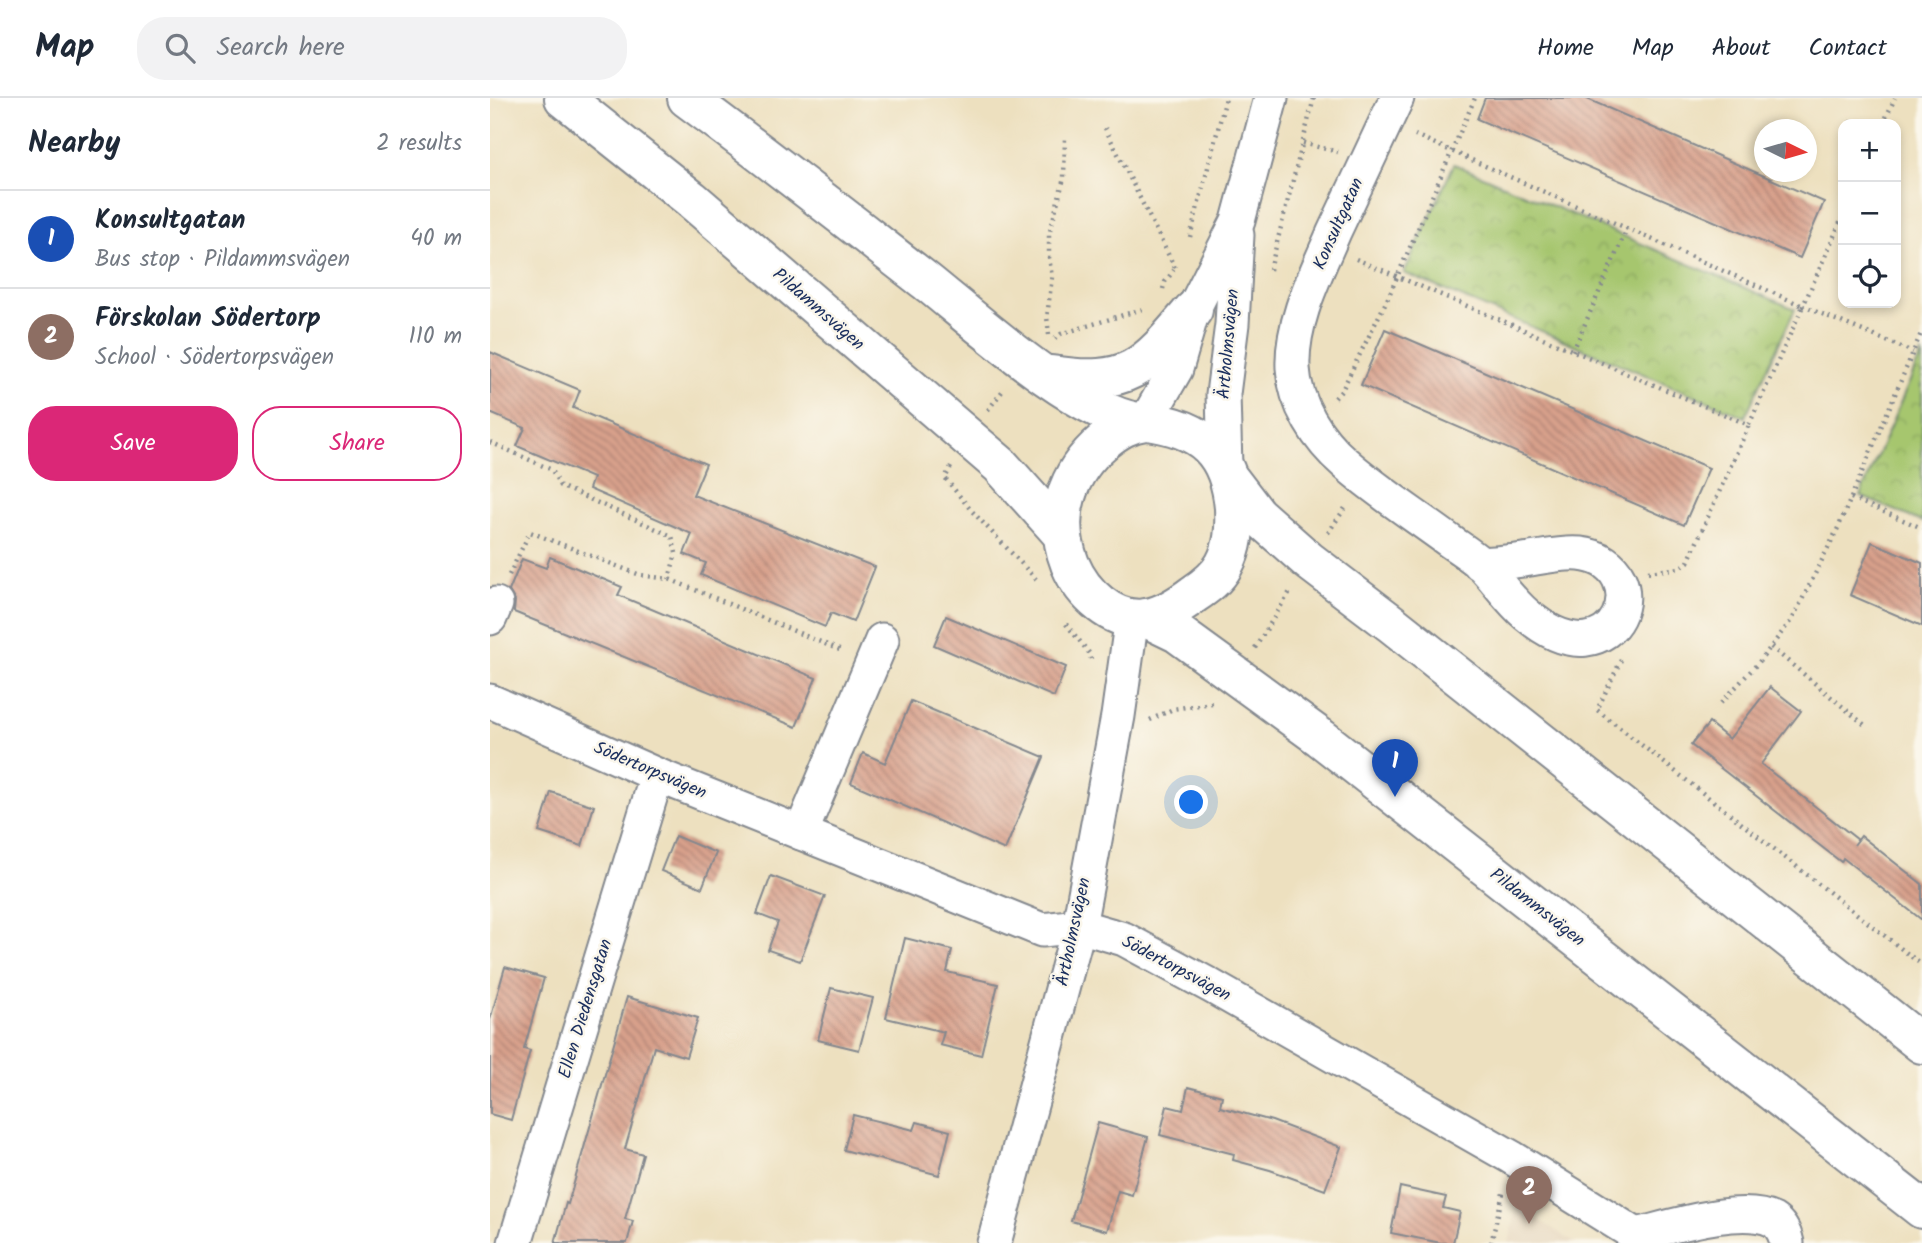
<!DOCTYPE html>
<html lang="en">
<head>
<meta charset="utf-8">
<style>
  body { margin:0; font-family:Kalam,sans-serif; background:#f2f2f3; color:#1f2937 }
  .controls { position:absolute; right:21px; top:21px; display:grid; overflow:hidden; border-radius:14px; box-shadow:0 4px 10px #0003 }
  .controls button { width:63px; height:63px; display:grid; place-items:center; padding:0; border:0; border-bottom:2px solid #e0e1e3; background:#fff; color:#1f2937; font:35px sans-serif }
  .compass { position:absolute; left:1264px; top:21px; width:63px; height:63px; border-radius:50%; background:#fff; box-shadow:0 4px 10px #0003; rotate:95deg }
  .you { position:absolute; left:702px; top:705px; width:24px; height:24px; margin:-18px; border:5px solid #fff; border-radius:50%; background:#1a73e8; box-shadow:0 0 0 10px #1a73e833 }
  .badge { display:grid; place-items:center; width:46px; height:46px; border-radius:50%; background:#db2777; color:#fff; font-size:23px; font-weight:700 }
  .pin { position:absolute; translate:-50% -58px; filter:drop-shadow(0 2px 4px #0008) }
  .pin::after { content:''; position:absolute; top:37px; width:24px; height:21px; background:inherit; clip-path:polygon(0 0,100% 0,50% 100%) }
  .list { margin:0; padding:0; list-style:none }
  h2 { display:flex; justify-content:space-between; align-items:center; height:91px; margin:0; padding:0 28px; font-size:30px }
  h2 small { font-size:23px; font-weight:400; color:#747a83 }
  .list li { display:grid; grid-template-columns:46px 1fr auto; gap:21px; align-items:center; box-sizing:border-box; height:98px; padding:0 28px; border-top:2px solid #e0e1e3 }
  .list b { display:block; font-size:26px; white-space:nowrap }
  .list p { margin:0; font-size:23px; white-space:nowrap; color:#747a83 }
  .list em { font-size:23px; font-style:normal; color:#747a83 }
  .actions { display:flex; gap:14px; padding:21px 28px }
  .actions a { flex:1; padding:16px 0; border:2px solid #db2777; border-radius:28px; text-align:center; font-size:24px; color:#db2777 }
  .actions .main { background:#db2777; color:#fff }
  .icon { flex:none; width:38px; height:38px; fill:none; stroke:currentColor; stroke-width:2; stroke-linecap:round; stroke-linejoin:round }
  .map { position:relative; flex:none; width:1432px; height:1145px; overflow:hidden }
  header { display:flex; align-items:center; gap:42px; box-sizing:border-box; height:98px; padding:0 35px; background:#fff; border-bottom:2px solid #e0e1e3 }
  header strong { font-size:33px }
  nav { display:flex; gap:38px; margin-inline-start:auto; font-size:24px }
  .search { width:490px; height:63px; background:#f2f2f3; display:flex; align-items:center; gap:18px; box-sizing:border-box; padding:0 24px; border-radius:28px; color:#747a83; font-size:26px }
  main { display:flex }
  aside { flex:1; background:#fff }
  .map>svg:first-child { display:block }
  .built { fill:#e3d1b6 }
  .park { fill:url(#park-crowns); stroke:#607a66; stroke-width:2 }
  .building { fill:url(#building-back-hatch) }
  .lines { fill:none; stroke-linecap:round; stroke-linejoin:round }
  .minor-casing { stroke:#84888e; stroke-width:37 }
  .major-casing { stroke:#84888e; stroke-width:42 }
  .path { stroke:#84888e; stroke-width:4.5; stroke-dasharray:2 5; stroke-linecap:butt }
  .minor { stroke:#fff; stroke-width:33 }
  .major { stroke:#fff; stroke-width:38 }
  .labels { text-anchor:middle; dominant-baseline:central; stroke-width:5; stroke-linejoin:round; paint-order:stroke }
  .street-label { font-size:18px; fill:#1b2f5e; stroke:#fbf7ec }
</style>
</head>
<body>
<header>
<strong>Map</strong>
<div class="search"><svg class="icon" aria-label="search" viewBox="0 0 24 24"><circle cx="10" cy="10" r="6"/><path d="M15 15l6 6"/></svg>Search here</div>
<nav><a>Home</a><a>Map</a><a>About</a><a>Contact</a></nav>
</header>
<main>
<aside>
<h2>Nearby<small>2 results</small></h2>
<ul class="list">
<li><span class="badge" style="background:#1a4fb4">1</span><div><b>Konsultgatan</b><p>Bus stop · Pildammsvägen</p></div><em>40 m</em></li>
<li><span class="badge" style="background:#8d6e63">2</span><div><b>Förskolan Södertorp</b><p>School · Södertorpsvägen</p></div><em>110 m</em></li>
</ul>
<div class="actions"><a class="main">Save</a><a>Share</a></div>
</aside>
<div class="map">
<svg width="1432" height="1145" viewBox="0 0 1432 1145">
  <defs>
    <pattern id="park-crowns" width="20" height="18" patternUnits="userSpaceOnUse" patternTransform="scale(1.75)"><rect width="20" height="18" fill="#a6c66e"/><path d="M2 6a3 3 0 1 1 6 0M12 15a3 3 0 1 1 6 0" fill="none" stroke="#8eaa62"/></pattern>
    <pattern id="building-back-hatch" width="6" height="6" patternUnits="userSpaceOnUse" patternTransform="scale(1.75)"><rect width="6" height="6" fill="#d8a08b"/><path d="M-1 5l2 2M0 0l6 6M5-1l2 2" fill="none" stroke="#ae8375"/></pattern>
  </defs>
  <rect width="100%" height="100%" fill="#fbf7ec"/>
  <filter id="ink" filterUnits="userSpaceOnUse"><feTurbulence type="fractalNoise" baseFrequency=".0143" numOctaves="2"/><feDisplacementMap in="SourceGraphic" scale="14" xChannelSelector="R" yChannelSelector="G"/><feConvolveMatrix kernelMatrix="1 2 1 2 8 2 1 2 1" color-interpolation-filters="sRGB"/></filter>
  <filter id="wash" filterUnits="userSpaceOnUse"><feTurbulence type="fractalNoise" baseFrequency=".00686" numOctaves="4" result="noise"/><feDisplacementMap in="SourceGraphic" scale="28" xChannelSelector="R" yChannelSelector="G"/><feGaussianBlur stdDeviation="1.57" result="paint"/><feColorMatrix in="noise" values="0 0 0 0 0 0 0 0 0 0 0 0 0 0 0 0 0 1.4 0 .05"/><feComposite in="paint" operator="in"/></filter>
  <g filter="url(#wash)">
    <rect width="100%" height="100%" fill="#ede0bf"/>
    <path class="built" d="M1027,1108l58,37h-66z"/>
    <g class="park">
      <path d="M964,66l341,145 -50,108 -341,-144z"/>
      <path d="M1432,255v169l-62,-26z"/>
    </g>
    <g id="blocks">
      <g class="building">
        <path d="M995,0h100l239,104 -24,56 -323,-139z"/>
        <path d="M895,231l324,139 -25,57 -323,-140z"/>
        <path d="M0,254l90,38 -7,18 133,56 -13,31 182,72 -22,55 -22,-9 -6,14 -124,-52 5,-12 -22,-9 8,-20 -103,-45 4,-11 -76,-32 8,-18 -35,-15z"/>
        <path d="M1382,444l50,21v63l-72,-31z"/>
        <path d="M60,459l72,30 -4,8 198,83 -20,49 -282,-115 1,-11 -6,-10 13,-32 24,9z"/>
        <path d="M456,518l120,51 -12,30 -120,-52z"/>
        <path d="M1280,589l31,24 -40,53 97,76 -4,5 7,-9 61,48v36l-79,-62 -2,4 -150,-117 18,-22 20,16z"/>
        <path d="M421,603l133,56 -39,93 -154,-67 12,-30 22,10z"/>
        <path d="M61,694l43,14 -12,40 -43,-14z"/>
        <path d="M185,738l41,17 -14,35 -41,-17z"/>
        <path d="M281,778l54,20 -25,65 -32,-11 10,-28 -21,-8z"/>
        <path d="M415,840l47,12 -5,22 51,12 -17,71 -41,-10 4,-13 -58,-14z"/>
        <path d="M15,869l39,11 -20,71 6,2 -19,69 -21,-6v-94z"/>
        <path d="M341,890l42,10 -14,52 -41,-10z"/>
        <path d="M137,899l71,21 -12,39 -32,-10 -29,102 18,5 -18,65 8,2 -6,22h-72l11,-40 2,1z"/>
        <path d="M698,989l34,9 -2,11 52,14 69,26 -16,43 -55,-20 -37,-10 1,-6 -74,-19 7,-29 16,4z"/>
        <path d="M363,1017l61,15 3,-8 33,9 -11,44 -95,-25z"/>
        <path d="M608,1025l50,14 -16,58 -14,-4 -11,40 -36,-10z"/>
        <path d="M910,1089l46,10 -3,11 17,4 -7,31h-12l-50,-10z"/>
      </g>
    </g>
  </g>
  <g filter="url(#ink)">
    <use href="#blocks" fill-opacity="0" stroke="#84888e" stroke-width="2"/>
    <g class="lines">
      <defs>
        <g id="minor">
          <path d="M907,0c-21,45 -42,89 -63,134 -18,42 -43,89 -41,136 2,36 25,72 52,95 33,29 71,53 106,79 10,7 21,14 30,22 16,16 28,36 46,51 91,77 134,-52 53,-61 -19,-2 -38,4 -57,6 -14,2 -29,3 -43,4"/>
          <path d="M656,323l30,-52 17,-59 45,-89 33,-123"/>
          <path d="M735,369l-2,-73 9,-70 5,-89"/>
          <path d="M0,520l6,-14"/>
          <path d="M0,603l167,74 385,155 37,-4 45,13 87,47 300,171 138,86"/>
          <path d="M311,735l81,-193"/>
          <path d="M1147,1137c33,-8 105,-31 136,-15 8,5 12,14 14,23"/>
          <path d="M25,1145l142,-468"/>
          <path d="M504,1145l85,-317 39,-210 14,-99"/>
        </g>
        <g id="major">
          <path d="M74,0l127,101 309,266 62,69"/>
          <path d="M197,0c81,60 160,122 240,184 51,41 148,129 210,140"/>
          <path d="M561,277c79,12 94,-8 142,-65"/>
          <path d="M656,323c56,7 83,31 88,87 1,20 0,39 -10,57 -7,13 -18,21 -30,29 -13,10 -30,21 -47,24 -34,6 -65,-25 -77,-54 -18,-47 -4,-91 34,-123 13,-11 25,-18 42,-20z"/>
          <path d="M741,383l26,34 52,46 83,63 530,420"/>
          <path d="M656,520l31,15 144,105 601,471"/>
        </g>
      </defs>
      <use href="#minor" class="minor-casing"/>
      <use href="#major" class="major-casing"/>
      <g class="path">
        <path d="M1359,23l3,3"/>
        <path d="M1393,26l12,-26"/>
        <path d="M615,30l70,140"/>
        <path d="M813,45l35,9"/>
        <path d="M1353,118l-40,90 110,46"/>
        <path d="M700,139l36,-139"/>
        <path d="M866,161l393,166 54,-119 -388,-171"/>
        <path d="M780,172l44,-172"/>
        <path d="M673,191l2,-7 9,-12"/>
        <path d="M559,237l-2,-18 5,-40 -3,-20v-22l15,-57 1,-42"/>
        <path d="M565,241l6,-5 85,-26"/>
        <path d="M1083,253l54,-122"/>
        <path d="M845,300l7,-8 45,-90 88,-202"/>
        <path d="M498,312l16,-21"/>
        <path d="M0,344l62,28 8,16 112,50 4,17 -7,26"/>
        <path d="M461,369l-6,11 26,32 65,69"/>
        <path d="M1361,400l71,30"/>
        <path d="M838,435l19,-28"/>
        <path d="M1158,474l32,-4 8,-6 61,-137"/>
        <path d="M19,477l21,-43 110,43 29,4 173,72"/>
        <path d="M576,526l24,30 1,5"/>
        <path d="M1281,549l95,79"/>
        <path d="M765,550l36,-58"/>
        <path d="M1131,562l-24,50 325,255"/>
        <path d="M1231,605l38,-41 34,-44 46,-92 83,-195"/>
        <path d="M660,622l23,-11 39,-6"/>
        <path d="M1001,1145l13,-54"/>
      </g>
      <use href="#minor" class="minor"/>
      <use href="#major" class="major"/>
    </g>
  </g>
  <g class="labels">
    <g class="street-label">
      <text transform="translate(849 126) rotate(-66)">Konsultgatan</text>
      <text transform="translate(328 212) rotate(41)">Pildammsvägen</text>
      <text transform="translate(739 246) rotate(-85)">Ärtholmsvägen</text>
      <text transform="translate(160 673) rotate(23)">Södertorpsvägen</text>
      <text transform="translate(1047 810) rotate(38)">Pildammsvägen</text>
      <text transform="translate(584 834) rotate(-78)">Ärtholmsvägen</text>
      <text transform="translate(686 871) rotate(28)">Södertorpsvägen</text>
      <text transform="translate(96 911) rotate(-73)">Ellen Diedensgatan</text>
    </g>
  </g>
</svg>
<div class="controls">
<button>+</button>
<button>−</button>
<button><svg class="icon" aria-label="locate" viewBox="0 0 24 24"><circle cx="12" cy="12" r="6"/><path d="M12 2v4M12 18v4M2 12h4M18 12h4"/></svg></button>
</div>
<svg class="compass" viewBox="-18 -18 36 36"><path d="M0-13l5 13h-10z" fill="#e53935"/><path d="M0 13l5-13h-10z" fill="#747a83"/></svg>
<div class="you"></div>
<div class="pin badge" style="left:905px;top:699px;background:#1a4fb4">1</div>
<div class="pin badge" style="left:1039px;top:1126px;background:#8d6e63">2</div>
</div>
</main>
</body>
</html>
